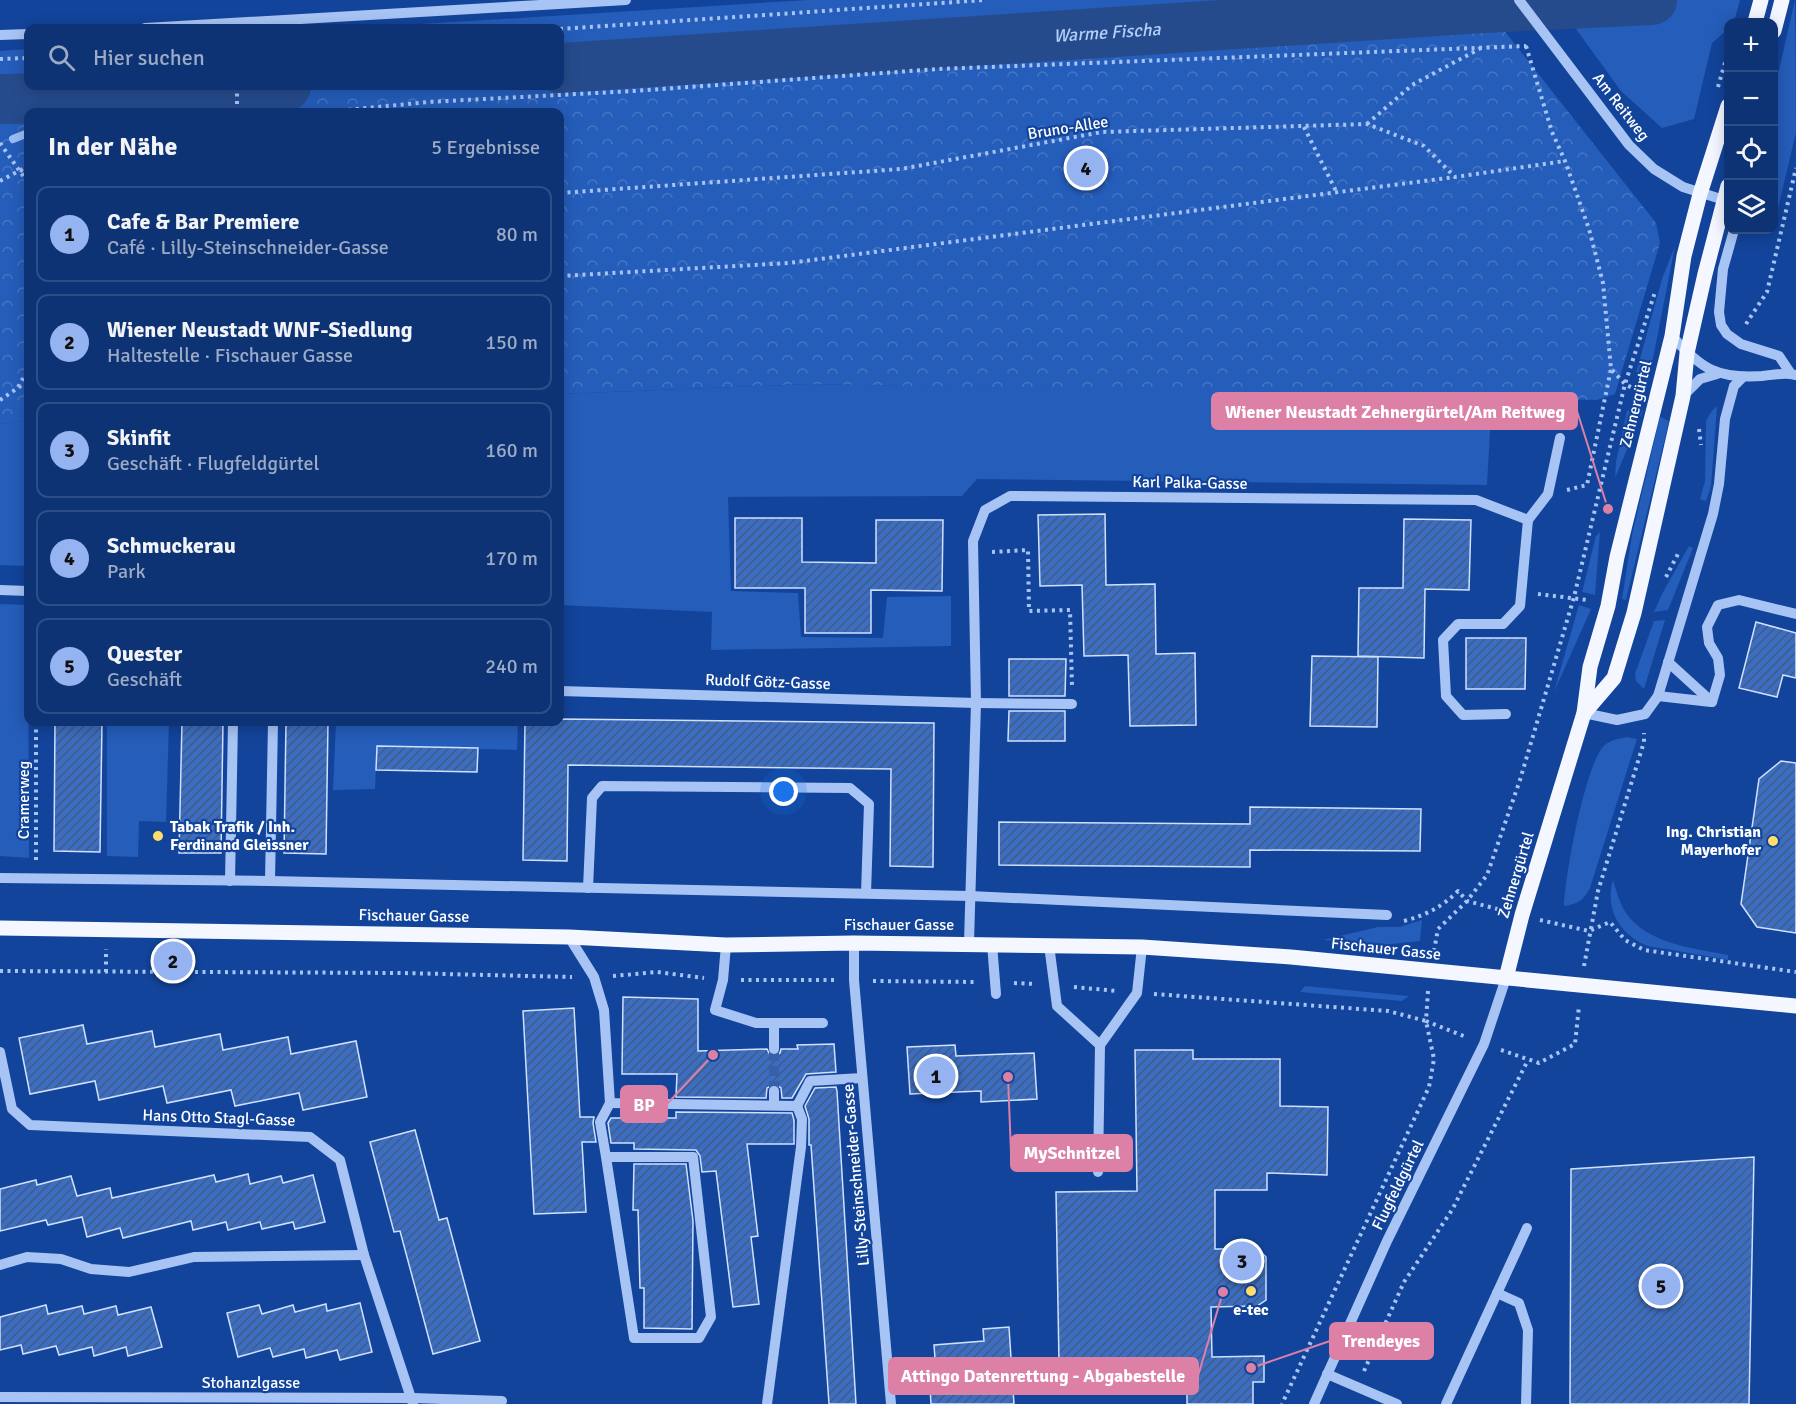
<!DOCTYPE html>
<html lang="de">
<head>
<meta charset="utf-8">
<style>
  body { margin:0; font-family:Signika,sans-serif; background:#173b79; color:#f1f3f6 }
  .controls { position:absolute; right:18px; top:18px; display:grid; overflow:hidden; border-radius:12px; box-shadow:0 3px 15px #0003 }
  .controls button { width:54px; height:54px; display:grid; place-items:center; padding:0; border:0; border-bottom:2px solid #2e4e86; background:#0e3374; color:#f1f3f6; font:30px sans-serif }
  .you { position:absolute; left:784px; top:792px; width:21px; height:21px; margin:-15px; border:4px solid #fff; border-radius:50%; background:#1a73e8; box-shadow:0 0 0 9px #1a73e833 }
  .badge { display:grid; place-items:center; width:39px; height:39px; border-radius:50%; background:#95b2f1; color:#111; font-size:20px; font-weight:700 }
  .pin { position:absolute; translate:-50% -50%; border:3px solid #fff; box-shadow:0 2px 6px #0006 }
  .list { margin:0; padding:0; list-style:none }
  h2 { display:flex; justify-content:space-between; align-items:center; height:78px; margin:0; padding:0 24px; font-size:26px }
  h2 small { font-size:20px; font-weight:400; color:#9baac5 }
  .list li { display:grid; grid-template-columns:39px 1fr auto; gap:18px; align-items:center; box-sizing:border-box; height:96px; margin:0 12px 12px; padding:0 12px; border:2px solid #2e4e86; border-radius:12px }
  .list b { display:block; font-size:22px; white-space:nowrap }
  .list p { margin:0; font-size:20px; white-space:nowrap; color:#9baac5 }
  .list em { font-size:20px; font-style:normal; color:#9baac5 }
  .icon { flex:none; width:33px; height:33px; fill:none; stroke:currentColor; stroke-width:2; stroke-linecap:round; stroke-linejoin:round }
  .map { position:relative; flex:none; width:1796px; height:1404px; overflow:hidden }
  .search { position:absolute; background:#0e3374; box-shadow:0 3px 15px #0003; left:24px; top:24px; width:540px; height:66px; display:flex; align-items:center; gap:15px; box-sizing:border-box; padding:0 21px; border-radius:12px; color:#9baac5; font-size:22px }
  .panel { position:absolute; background:#0e3374; box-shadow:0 3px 15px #0003; left:24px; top:108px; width:540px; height:618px; border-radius:12px }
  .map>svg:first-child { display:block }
  .green { fill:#255dba }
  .forest { fill:url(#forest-crowns) }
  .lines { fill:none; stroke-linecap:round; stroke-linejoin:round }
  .stream { stroke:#99bef7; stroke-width:8 }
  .river { stroke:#264b8d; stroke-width:50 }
  .building { fill:url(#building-hatch); stroke:#cfe1fe; stroke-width:1.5 }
  .minor-tunnel { stroke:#3660aa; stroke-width:10; stroke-dasharray:10 5; stroke-linecap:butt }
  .path { stroke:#a7c4f4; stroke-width:4; stroke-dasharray:3 4.5; stroke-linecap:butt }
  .minor { stroke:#a7c4f4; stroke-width:10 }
  .major { stroke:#f4f7ff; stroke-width:15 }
  .poi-dot { fill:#ffde6a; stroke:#12449b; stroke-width:2 }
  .labels { text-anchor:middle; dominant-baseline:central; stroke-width:4.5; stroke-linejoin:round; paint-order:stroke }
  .street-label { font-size:16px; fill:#fff; stroke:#12449b }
  .poi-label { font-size:16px; font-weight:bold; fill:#fff; stroke:#12449b; text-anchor:start }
  .water-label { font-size:18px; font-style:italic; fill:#b3cffa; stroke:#12449b }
  .leader { fill:none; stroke:#dd80a5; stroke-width:2 }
  .callout-dot { fill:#dd80a5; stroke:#12449b; stroke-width:2 }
  .callout { fill:#dd80a5; stroke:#dd80a5; stroke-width:2 }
  .callout-label { font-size:18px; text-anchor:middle; font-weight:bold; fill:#fff }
</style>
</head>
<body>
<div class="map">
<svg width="1796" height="1404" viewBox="0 0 1796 1404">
  <defs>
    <pattern id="forest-crowns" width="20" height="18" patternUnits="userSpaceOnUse" patternTransform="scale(1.5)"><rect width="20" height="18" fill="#255dba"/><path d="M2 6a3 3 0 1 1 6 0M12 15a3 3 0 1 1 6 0" fill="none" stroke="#4675c4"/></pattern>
    <pattern id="building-hatch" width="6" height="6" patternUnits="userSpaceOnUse" patternTransform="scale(1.5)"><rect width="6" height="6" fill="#3b6ec2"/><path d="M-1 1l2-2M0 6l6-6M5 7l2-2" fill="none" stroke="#445b81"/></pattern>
  </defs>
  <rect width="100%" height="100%" fill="#12449b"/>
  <g class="green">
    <path d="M808,0h494l-742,48v-20h-203z"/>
    <path d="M1555,0h185l-6,22h-6v7l-16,14 -18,76 -32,9 -41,-37z"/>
    <path d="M1795,0l1,132 -19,81 -3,1v-122z"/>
    <path d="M28,49v33l-28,2v-33z"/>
    <path d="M1675,246l-26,133 -2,3 -5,1 -5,-4 -1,-6 26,-94z"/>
    <path d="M809,384l683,12 -5,89 -510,-6 -15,17 -234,1 3,94 67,2 3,44 82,1 4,-41 64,-1v50l-240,4 1,-38 -152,-7v-211z"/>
    <path d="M1717,406l-6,80 -5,15 -6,-2 5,-18 1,-60 5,-9z"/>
    <path d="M1637,408l6,3 -28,67 1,-16 11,-51z"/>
    <path d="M1660,417l9,4 -43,179 -4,-1 10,-64z"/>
    <path d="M28,421v145l-28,-1v-141z"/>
    <path d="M1600,532l-5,63 -13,-3 14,-56z"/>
    <path d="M1689,546l4,2 -25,62 -14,2 8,-18z"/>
    <path d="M0,604l28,1 1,253 -29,-2z"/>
    <path d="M1579,605l12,4 -37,83z"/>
    <path d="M1665,620l-21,69 -8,-8 -1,-7 19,-53z"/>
    <path d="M107,722h62l-3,100 -27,-1 -1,36 -31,-1z"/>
    <path d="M336,722h182l-1,28 -140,-4 -2,43 -42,1z"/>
    <path d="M1627,737l10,2 -47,149c-7,12 -11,16 -26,18 1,-30 20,-134 38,-158 6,-8 16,-9 25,-11z"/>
    <path d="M1613,880c3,10 6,21 11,30 21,34 69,38 104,45v5c-18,-3 -37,-7 -56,-10 -8,-2 -19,-2 -27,-5 -27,-12 -40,-38 -32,-65z"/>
    <path d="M1422,920l-2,21 -38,4 -59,-5 55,-13h21z"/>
    <path d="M1305,986l104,10 -7,5 -102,-9z"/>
  </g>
  <path class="forest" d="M1302,0h175l18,19 161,204 4,20 -45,151 -18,6 -788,-16 -249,10v-282h-532v309l-28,3v-340l28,-2v4h532v-38z"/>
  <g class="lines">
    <g class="stream">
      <path d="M77,112l37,-15"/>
      <path d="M13,139l15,-6"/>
    </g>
    <g class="river">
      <path id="s1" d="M560,68l923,-60 169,-8"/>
      <path d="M0,99l114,-2 172,-11"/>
    </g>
  </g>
  <g class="building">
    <path d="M1105,514l1,71 49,-1 1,70 39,-1 1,72 -66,1 -2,-71 -44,1 -2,-71 -42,1 -2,-71z"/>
    <path d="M735,518h67v44l74,1v-43h67l-1,71 -71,-1v43h-66v-45h-70z"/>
    <path d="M1404,519l67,1 -2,70 -44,-1 -1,69 -66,-2 1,-68h44z"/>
    <path d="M1756,622l40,11v45l-13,-3 -6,22 -38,-9z"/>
    <path d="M1466,638h60l-1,51h-59z"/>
    <path d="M1312,656l66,1 -1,70 -67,-1z"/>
    <path d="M1009,659h57l-1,37h-56z"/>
    <path d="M1009,711h56v30h-57z"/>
    <path d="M560,719l374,4 -1,144 -43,-1 1,-97 -323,-4 -1,96 -44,-1 2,-138h35z"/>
    <path d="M55,722h47l-2,130 -46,-1z"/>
    <path d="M182,722h41l-2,131h-42z"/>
    <path d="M286,722h42l-2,132 -42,-1z"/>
    <path d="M377,746l101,2 -1,24 -101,-2z"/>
    <path d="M1781,761l15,2v170l-39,-6 -16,-23 18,-125z"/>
    <path d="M1250,807l171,2 -1,42 -170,-1v17l-251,-2v-43l251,2z"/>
    <path d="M623,997l75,2v52l69,-2 3,6 5,1 5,-3 1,-4h17l-1,-4 37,-1 2,28 -30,2 -14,24h-10l-1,-10 -6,-4 -8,4 -1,10 -90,-1 1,-23h-55z"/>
    <path d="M574,1008l6,109h14l-1,6 3,19h-14l4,70 -52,2 -11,-203z"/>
    <path d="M83,1025l4,19 65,-13 3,16 65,-13 3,16 65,-13 3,17 65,-13 11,56 -64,13 -4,-17 -64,13 -4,-16 -64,13 -4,-17 -64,14 -4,-19 -65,13 -11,-56z"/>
    <path d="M955,1045l1,11 78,-3 3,46 -56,3v-11l-71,3 -3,-47z"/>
    <path d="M1135,1050h58v9h87v47l48,1 -1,68 -60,-2v17h-52v59h43l8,8v43l-9,6 -46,1 1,50 52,-1v26h-11v22h-66v-22h-45l-2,-20 -81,1 -3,-171 81,-1z"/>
    <path d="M836,1087l1,4 19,313h-27l-18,-259h-2v-26l-4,-13 10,-18z"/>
    <path d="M676,1112l116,1 2,7v24h-47l11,92 -7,1 8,67 -26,3 -17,-136 -14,1 -2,-16 -4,-6 -62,-1v-6h-23l-3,-20 3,-5h65z"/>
    <path d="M415,1130l24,90 8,-2 33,123 -47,13 -33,-123 -6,1 -24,-90z"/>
    <path d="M1754,1157l-5,247h-179l1,-235z"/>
    <path d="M634,1164h52l7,57 -1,108 -48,-1v-40h-4l-2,-78h-5z"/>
    <path d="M248,1174l2,10 31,-8 2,7 30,-8 12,47 -30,7 -2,-7 -31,7 -2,-7 -32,8 -2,-8 -33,8 -2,-9 -68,17 -3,-10 -33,9 -5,-20 -34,8 -2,-5 -46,11v-42l36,-9 1,5 34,-9 6,20 33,-8 2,10 102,-23 2,7z"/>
    <path d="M360,1303l12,49 -32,8 -3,-10 -31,8 -2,-9 -31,8 -3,-9 -32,9 -11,-44 32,-8 3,9 31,-9 2,7 31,-8 1,7z"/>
    <path d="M46,1305l2,9 34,-8 2,8 32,-8 2,9 33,-8 11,40 -34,9 -2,-9 -32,9 -2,-9 -33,8 -3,-9 -33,8 -2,-9 -21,5v-33z"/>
    <path d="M1009,1327l5,77h-83l-2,-32h7l-2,-27 50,-4 -1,-12z"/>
  </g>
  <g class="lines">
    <path class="minor-tunnel" d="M774,1091v-42"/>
    <g class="path">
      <path d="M560,29l424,-29"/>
      <path d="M1526,46l26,86 13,29 24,68 14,54 8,86 14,15 13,7"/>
      <path d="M0,59l28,-1"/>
      <path d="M237,86v26"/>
      <path d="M1718,87l10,-35"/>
      <path d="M326,112l102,-10 206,-11 304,-22 588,-23 2,-2"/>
      <path d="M1367,124l45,-39 69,-37"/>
      <path d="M1304,127l33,66"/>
      <path d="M0,143l28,40"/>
      <path d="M20,170l8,3"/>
      <path d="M0,181l28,-15"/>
      <path d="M560,193l341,-24 201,-37 265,-8 57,22 31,31 110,-16"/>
      <path d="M560,276l229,-13 666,-86"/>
      <path d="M1746,324l21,-32 29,-124"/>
      <path d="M18,387l10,-17"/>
      <path d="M0,400l28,-19"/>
      <path d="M1699,429l2,16"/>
      <path d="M1567,490l20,-5 24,-116"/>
      <path d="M992,552l36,-2 1,61 41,-1 2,77"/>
      <path d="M1666,577l13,-25"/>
      <path d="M1538,594l49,6"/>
      <path d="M36,722v140"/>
      <path d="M1540,920l49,11 21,-9 15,18 19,10 152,22"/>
      <path d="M1404,921c22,-6 38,-14 54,-30l9,10 34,9"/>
      <path d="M1434,951l4,-22 29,-28 20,-26 33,-95 54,-183 51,-213 30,-92"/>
      <path d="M1584,966l14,-75 46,-149v-9"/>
      <path d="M0,971l402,2 170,4"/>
      <path d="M106,972v-23"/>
      <path d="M613,976l44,-4 47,6"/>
      <path d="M741,980h94"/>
      <path d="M873,981l103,1"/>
      <path d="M1014,983l22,1"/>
      <path d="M1074,987l43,4"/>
      <path d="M1428,991l-2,30 40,16"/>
      <path d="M1154,994l234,17 38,10 8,38 -5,28 -147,317"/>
      <path d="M1501,1050l38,13 36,-19 4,-38"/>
      <path d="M1364,1371l40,-89 48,-72 76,-150"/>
    </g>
    <g class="minor">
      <path d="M1519,0l110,145 25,24 29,18 41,13"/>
      <path d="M145,28l481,-28"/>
      <path d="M0,35l28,-1"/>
      <path d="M1734,230l-11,39 -4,43 2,13 6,9 14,10 38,12 12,18"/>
      <path d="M1672,336c29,33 45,43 90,40 10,-1 23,-4 33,-1"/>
      <path d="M1683,396l17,-17 17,-5"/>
      <path d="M1528,520l20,-26 12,-56"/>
      <path d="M0,590l28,1"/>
      <path d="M1668,662l44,40"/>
      <path d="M560,691l416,12 96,1"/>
      <path d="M1658,696l53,6"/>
      <path d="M1712,702l8,-27 -2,-17 -9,-15 -2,-16 11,-22 21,-5 57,14"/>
      <path d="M1584,713l33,7 28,-6 13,-18 55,-182 6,-30 6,-65 9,-33 9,-9"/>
      <path d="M0,878l270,3 700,15 417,19"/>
      <path d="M230,881l3,-159"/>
      <path d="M270,881l3,-159"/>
      <path d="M588,888l4,-90 10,-12 248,2 19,16 -3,89"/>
      <path d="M569,937l25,40 10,33 6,93 187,3 13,-25 52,-3"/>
      <path d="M854,943v37l37,424"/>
      <path d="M969,943l7,-240 -3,-162 12,-31 25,-14 466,4 52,20 -8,86 -17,18h-45l-15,16 3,56 17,19 43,-1"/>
      <path d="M992,944l4,50"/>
      <path d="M726,945l-3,35 -8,30 41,13h67"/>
      <path d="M1049,945l8,61 43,39 -2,127"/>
      <path d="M1100,1045l37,-52 5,-46"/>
      <path d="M774,1049v-26"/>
      <path d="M0,1052l12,57 18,16 280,12 30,23 24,95 49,149"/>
      <path d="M774,1105v-14"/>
      <path d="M606,1157l28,181h65l12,-21 -18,-160h-87l-6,-35 10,-19"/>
      <path d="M0,1265l27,-8 34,2 30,10 38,3 65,-15 170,-2"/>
      <path d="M1497,1293l22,10 9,27 -2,74"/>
      <path d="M1327,1374l70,30"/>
      <path d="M0,1397l413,1 89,3"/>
      <path d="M767,1404l34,-257 1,-28 -5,-13"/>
      <path d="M1314,1404l73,-163 97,-197 22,-66"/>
      <path d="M1446,1404l81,-176"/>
    </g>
    <g class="major">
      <path d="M1755,22l6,-22"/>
      <path d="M1774,31l8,-31"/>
      <path d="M1584,713l30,-35 20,-65 49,-217 4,-43 18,-79 23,-88"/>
      <path d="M0,928l569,9 157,8 128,-2 288,4 149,10 505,49"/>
      <path d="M1506,978l16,-63 62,-202 6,-46 18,-61 9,-49 55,-221 12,-80 16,-62 28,-88"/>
    </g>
  </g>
  <g class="poi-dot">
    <circle cx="158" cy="836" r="6"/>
    <circle cx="1773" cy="841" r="6"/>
    <circle cx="1251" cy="1291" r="6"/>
  </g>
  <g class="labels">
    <g class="street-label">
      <text transform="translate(1621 107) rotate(52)">Am Reitweg</text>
      <text transform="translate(1068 128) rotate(-9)">Bruno-Allee</text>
      <text transform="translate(1636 404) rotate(-76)">Zehnergürtel</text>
      <text transform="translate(1190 483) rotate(1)">Karl Palka-Gasse</text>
      <text transform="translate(768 682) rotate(2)">Rudolf Götz-Gasse</text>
      <text transform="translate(24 800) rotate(-90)">Cramerweg</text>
      <text transform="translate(1516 875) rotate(-73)">Zehnergürtel</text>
      <text transform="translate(414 916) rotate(1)">Fischauer Gasse</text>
      <text x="899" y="925">Fischauer Gasse</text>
      <text transform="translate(1386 949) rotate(6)">Fischauer Gasse</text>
      <text transform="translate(219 1118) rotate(2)">Hans Otto Stagl-Gasse</text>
      <text transform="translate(856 1175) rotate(-95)">Lilly-Steinschneider-Gasse</text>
      <text transform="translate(1398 1185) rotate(-64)">Flugfeldgürtel</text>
      <text x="251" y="1383">Stohanzlgasse</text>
    </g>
    <g class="poi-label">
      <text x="170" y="827">Tabak Trafik / Inh.<tspan x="170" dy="18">Ferdinand Gleissner</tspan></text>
      <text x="1761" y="832" text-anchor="end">Ing. Christian<tspan x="1761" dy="18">Mayerhofer</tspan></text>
      <text x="1251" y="1310" text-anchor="middle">e-tec</text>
    </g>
    <g class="water-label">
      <text stroke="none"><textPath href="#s1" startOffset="548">Warme Fischa</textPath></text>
    </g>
  </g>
  <path class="leader" d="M1608 509L1577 411M713 1055L667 1104M1008 1077L1011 1153M1251 1368L1330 1341M1223 1292L1198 1376"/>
  <g class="callout-dot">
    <circle cx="1608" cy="509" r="6"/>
    <circle cx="713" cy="1055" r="6"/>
    <circle cx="1008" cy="1077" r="6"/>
    <circle cx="1251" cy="1368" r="6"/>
    <circle cx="1223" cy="1292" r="6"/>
  </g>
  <g class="callout">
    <rect x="1212" y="393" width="365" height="36" rx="6"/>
    <rect x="621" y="1086" width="46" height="36" rx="6"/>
    <rect x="1011" y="1135" width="121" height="36" rx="6"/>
    <rect x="1330" y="1323" width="103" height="36" rx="6"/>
    <rect x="889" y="1358" width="309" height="36" rx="6"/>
  </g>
  <g class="callout-label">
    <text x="1395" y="418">Wiener Neustadt Zehnergürtel/Am Reitweg</text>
    <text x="644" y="1111">BP</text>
    <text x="1072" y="1159">MySchnitzel</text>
    <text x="1381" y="1347">Trendeyes</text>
    <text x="1043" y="1382">Attingo Datenrettung - Abgabestelle</text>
  </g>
</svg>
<div class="controls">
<button>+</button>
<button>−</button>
<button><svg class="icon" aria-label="locate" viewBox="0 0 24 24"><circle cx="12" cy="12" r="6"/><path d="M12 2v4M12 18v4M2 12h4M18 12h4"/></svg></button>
<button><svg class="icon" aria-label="layers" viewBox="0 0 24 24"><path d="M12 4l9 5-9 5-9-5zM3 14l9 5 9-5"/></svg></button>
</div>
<div class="you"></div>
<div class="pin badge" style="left:936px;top:1076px">1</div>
<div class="pin badge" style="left:173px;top:961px">2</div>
<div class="pin badge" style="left:1242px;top:1261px">3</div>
<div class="pin badge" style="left:1086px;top:168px">4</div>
<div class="pin badge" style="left:1661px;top:1286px">5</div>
<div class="search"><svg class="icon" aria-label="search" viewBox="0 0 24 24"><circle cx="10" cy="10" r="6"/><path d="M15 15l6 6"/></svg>Hier suchen</div>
<section class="panel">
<h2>In der Nähe<small>5 Ergebnisse</small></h2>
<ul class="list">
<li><span class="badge">1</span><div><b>Cafe &amp; Bar Premiere</b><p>Café · Lilly-Steinschneider-Gasse</p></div><em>80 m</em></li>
<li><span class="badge">2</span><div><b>Wiener Neustadt WNF-Siedlung</b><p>Haltestelle · Fischauer Gasse</p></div><em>150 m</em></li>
<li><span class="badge">3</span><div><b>Skinfit</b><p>Geschäft · Flugfeldgürtel</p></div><em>160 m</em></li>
<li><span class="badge">4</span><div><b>Schmuckerau</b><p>Park</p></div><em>170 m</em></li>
<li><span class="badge">5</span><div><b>Quester</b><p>Geschäft</p></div><em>240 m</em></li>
</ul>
</section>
</div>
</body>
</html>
